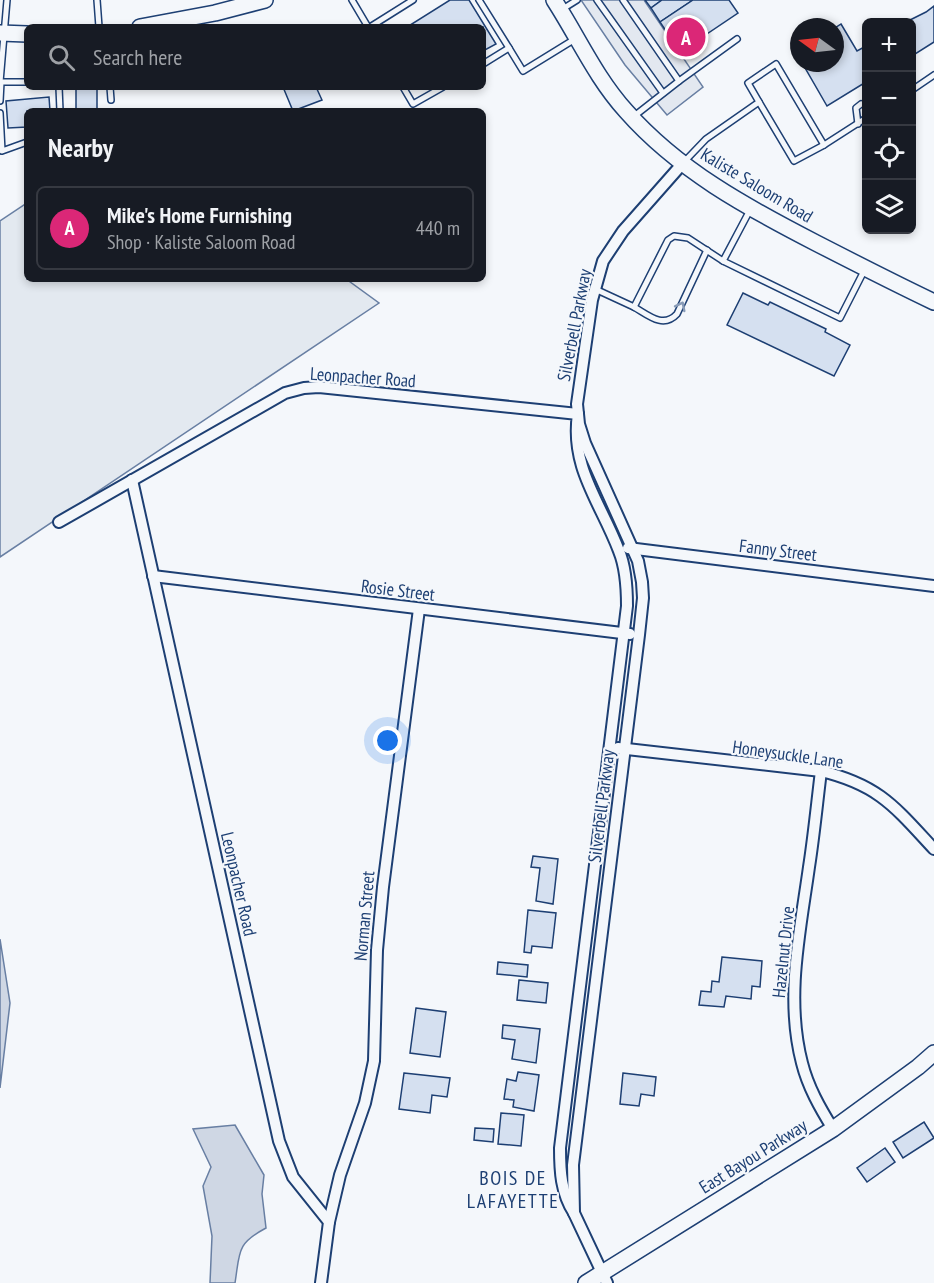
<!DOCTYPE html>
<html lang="en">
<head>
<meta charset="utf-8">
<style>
  body { margin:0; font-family:"PT Sans Narrow",sans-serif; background:#242831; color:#f1f3f6 }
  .controls { position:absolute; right:18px; top:18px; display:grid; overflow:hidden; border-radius:9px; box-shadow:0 3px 9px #0003 }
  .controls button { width:54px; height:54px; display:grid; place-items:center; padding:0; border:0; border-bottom:2px solid #363941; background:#171b24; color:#f1f3f6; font:30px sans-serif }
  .compass { position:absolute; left:790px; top:18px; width:54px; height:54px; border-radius:50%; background:#171b24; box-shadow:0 3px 9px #0003; rotate:285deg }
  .you { position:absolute; left:388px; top:741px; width:21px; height:21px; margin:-15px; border:4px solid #fff; border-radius:50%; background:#1a73e8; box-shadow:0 0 0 9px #1a73e833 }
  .badge { display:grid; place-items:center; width:39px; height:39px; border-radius:50%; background:#db2777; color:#fff; font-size:20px; font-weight:700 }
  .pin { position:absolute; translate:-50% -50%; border:3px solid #fff; box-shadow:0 2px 6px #0006 }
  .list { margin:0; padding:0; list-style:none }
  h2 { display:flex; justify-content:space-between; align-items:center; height:78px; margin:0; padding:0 24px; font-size:26px }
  h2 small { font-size:20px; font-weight:400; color:#9ea1a6 }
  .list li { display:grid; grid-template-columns:39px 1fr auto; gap:18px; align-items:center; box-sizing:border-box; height:84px; margin:0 12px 12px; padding:0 12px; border:2px solid #363941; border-radius:9px }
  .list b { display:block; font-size:22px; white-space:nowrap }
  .list p { margin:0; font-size:20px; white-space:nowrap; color:#9ea1a6 }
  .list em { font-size:20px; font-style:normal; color:#9ea1a6 }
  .icon { flex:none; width:33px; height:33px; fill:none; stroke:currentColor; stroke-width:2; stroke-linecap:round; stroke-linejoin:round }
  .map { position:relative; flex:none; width:934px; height:1283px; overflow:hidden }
  .search { position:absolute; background:#171b24; box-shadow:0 3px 9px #0003; left:24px; top:24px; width:462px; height:66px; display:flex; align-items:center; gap:15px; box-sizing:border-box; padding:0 21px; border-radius:9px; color:#9ea1a6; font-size:22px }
  .panel { position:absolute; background:#171b24; box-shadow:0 3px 9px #0003; left:24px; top:108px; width:462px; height:174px; border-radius:9px }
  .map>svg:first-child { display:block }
  .green { fill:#e3e9f0; stroke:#687fa3; stroke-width:1.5 }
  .parking { fill:#e3e8f0; stroke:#687fa3; stroke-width:1.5 }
  .water { fill:#cfd7e4; stroke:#687fa3; stroke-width:1.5 }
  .building { fill:#d5e0f0; stroke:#1d3f73; stroke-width:1.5 }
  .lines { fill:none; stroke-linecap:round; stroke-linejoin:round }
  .lane-casing { stroke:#1d3f73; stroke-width:8 }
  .street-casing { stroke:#1d3f73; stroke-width:14 }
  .secondary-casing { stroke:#1d3f73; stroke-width:18 }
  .lane { stroke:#f4f7fb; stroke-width:5 }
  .street { stroke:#f4f7fb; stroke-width:10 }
  .secondary { stroke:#f4f7fb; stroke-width:15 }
  .oneway { stroke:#889bb7 }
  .labels { text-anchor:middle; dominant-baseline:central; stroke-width:4.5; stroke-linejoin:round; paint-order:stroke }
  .street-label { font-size:18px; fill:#1d3f73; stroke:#f4f7fb }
  .neighbourhood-label { font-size:20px; letter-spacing:1.5px; fill:#1d3f73; stroke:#f4f7fb }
</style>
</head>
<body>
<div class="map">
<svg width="934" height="1283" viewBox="0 0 934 1283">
  <rect width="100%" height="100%" fill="#f4f7fb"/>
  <path class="green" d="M27,203v76h319l33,24 -379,254v-336z"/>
  <path class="parking" d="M581,0h63l59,87 -36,28 -42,-50z"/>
  <g class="water">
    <path d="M0,939l10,64 -10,85z"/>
    <path d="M235,1125l29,50 -2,19 4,34c-30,16 -26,24 -31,55h-25l2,-47 -9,-50 8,-19 -18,-38z"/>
  </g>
  <g class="building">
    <path d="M450,0h19l27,44 -13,7v-24h-76z"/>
    <path d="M645,0h17l-11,8z"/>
    <path d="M662,0h31l-33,22 -9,-14z"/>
    <path d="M693,0h36l9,13 -58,39 -20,-30z"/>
    <path d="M934,6v36l-22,14v-34h-6l20,-10z"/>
    <path d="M841,24l16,27 9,-5v36l-39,24 -23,-40 1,-1 -1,-2h31v-35z"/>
    <rect x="76" y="87" width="21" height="24"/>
    <path d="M283,87h33l6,13 -29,11z"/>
    <path d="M49,97l1,14h-23v16l-19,1 -2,-27z"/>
    <path d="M743,293l25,12 2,-3 56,27 -1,3 25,13 -16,31 -107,-51z"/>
    <path d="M533,856l25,3 -5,45 -17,-3 4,-33 -9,-1z"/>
    <path d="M528,910l28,3 -4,35 -20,-2 -1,7 -7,-1z"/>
    <path d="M722,957l40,4 -2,26 -8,-1 -1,13 -25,-3 -2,11 -25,-2 2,-14 10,1 1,-11 7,1z"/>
    <path d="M498,962l30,3 -1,12 -30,-3z"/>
    <path d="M519,980l29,3 -2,20 -29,-3z"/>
    <path d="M416,1008l30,4 -6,45 -30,-4z"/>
    <path d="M503,1025l37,4 -4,34 -24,-4 3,-19 -13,-2z"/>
    <path d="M518,1072l21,3 -5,36 -21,-4 1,-7 -10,-1 3,-20 9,2z"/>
    <path d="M404,1073l46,5 -3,19 -15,-2 -2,18 -31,-4z"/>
    <path d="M623,1073l33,4 -2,19 -13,-2 -2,12 -19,-2z"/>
    <path d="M501,1113l23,2 -3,31 -23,-2z"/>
    <path d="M924,1122l10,16 -31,20 -10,-16z"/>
    <path d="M475,1128l19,1 -1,13 -19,-2z"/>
    <path d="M885,1148l10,14 -28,20 -10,-14z"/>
  </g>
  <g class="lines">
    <defs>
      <g id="lane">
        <path d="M97,0l2,27"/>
        <path d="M352,0l16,27"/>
        <path d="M479,0l30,48"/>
        <path d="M597,0l66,93"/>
        <path d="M623,0l56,81 -46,36"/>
        <path d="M561,10l16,-10"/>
        <path d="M370,27l43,-27"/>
        <path d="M483,64l26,-16 14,23 52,-32"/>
        <path d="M679,81l58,-42"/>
        <path d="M0,82l7,-82"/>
        <path d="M59,87l1,24"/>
        <path d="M110,87l1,13"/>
        <path d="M403,87l10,17 30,-17"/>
        <path d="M912,90l22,-15"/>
        <path d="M0,101l1,-19h26"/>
        <path d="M759,102l35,59 30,-16"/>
        <path d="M0,113l2,38 25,-9"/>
        <path d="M858,124l-2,-16 5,-4"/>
        <path d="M684,162l22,-23 53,-37 -11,-19 28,-19 48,81 42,-27"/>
        <path d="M750,210l-27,51 117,57 25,-49"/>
        <path d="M595,289l39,18 34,-67 6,-4 14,2 35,23"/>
        <path d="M634,307c14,8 29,22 43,7l30,-64"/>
      </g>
      <g id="street">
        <path d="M132,480l147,661 14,36 36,45 -8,61"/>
        <path d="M59,522l226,-129 19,-5 15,-1 259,27c-8,54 23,89 41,137 7,17 8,36 8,55l-67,542c0,23 1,45 14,65"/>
        <path d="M628,548l306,38"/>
        <path d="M153,576l477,58"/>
        <path d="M618,748l203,23c58,14 74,36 113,78"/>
        <path d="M821,771c-4,32 -7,64 -12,96 -9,65 -24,131 -7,196 6,24 18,45 31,66"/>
        <path d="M329,1222l11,-47 25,-72 9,-42 3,-111 6,-63 36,-278"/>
        <path d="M607,1283l-33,-70 -1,-48 66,-530 4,-37 -1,-16 -4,-21 -53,-118 -6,-19 -2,-20 15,-104 11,-39 20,-30 60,-68"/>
      </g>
      <g id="secondary">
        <path d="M554,0c24,37 42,78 72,111 52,59 120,96 190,132 39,20 78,40 118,59"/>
        <path d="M140,27l75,-14 50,-13"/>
        <path d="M0,33l27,1"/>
        <path d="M586,1283l247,-154 85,-62 16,-14"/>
      </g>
    </defs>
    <use href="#lane" class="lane-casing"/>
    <use href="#street" class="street-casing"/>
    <use href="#secondary" class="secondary-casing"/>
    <use href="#lane" class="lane"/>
    <use href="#street" class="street"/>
    <use href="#secondary" class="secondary"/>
  </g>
  <defs><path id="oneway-chevron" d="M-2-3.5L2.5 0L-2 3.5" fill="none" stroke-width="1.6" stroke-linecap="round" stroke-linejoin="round" transform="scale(1.5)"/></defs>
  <use class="oneway" href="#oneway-chevron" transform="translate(681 306) rotate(-63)"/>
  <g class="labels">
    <g class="street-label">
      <text transform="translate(757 185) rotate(31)">Kaliste Saloom Road</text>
      <text transform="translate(574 325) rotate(-79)">Silverbell Parkway</text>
      <text transform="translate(363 377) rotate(4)">Leonpacher Road</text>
      <text transform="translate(778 550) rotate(7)">Fanny Street</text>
      <text transform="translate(398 590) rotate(7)">Rosie Street</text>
      <text transform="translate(788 754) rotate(8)">Honeysuckle Lane</text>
      <text transform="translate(601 806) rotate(-83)">Silverbell Parkway</text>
      <text transform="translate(239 884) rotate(77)">Leonpacher Road</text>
      <text transform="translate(364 916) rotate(-85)">Norman Street</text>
      <text transform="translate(783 952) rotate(-84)">Hazelnut Drive</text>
      <text transform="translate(753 1156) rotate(-32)">East Bayou Parkway</text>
    </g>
    <g class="neighbourhood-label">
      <text x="513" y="1178">BOIS DE<tspan x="513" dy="23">LAFAYETTE</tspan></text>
    </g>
  </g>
</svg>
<div class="controls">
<button>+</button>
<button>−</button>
<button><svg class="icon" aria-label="locate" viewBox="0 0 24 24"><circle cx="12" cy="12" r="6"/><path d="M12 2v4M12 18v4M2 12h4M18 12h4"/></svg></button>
<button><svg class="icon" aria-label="layers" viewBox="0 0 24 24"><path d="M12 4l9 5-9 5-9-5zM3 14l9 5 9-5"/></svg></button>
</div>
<svg class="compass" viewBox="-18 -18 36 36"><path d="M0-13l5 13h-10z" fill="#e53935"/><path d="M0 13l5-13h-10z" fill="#9ea1a6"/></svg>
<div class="you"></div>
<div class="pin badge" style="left:686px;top:37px">A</div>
<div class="search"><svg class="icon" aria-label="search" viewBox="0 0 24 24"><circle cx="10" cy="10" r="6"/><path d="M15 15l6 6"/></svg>Search here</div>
<section class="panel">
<h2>Nearby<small></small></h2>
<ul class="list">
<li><span class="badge">A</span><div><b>Mike's Home Furnishing</b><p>Shop · Kaliste Saloom Road</p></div><em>440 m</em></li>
</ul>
</section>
</div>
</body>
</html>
